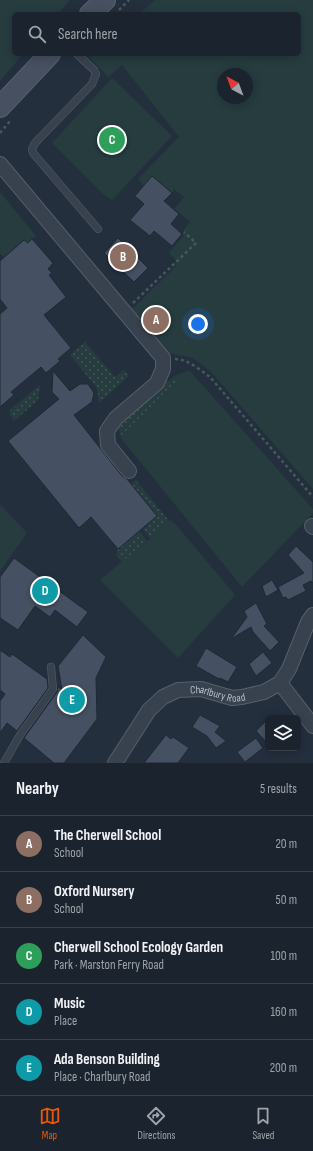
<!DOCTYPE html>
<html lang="en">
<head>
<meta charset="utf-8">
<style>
  body { margin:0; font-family:"Sofia Sans Condensed",sans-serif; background:#282f3a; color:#f1f3f6 }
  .controls { position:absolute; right:12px; bottom:12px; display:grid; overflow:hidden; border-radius:6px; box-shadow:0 2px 10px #0003 }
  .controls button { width:36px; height:36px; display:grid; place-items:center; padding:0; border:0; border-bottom:1px solid #39404a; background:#1b232e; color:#f1f3f6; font:20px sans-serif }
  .compass { position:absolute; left:217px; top:68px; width:36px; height:36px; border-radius:50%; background:#1b232e; box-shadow:0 2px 10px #0003; rotate:319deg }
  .you { position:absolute; left:198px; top:324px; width:14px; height:14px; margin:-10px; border:3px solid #fff; border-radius:50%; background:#1a73e8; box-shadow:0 0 0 6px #1a73e833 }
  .badge { display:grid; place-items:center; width:26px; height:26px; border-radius:50%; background:#ea580c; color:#fff; font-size:13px; font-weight:700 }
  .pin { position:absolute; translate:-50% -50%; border:2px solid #fff; box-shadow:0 1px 4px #0006 }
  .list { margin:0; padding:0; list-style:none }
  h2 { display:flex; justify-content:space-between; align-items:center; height:52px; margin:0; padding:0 16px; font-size:17px }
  h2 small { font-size:13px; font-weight:400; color:#a0a4aa }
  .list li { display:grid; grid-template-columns:26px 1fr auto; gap:12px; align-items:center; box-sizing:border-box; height:56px; padding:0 16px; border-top:1px solid #39404a }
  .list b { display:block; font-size:15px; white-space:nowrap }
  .list p { margin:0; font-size:13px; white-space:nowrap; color:#a0a4aa }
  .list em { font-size:13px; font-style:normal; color:#a0a4aa }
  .icon { flex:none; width:22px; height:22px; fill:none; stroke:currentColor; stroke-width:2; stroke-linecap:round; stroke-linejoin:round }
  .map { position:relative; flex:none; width:313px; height:763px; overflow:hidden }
  .search { position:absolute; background:#1b232e; box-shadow:0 2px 10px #0003; left:12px; right:12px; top:12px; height:44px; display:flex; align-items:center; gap:10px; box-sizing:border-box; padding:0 14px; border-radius:6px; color:#a0a4aa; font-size:15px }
  .sheet { height:332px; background:#1b232e }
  nav { display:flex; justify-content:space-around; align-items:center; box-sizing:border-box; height:56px; border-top:1px solid #39404a; background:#1b232e; font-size:11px; color:#a0a4aa }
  nav a { display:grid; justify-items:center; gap:2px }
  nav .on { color:#ea580c }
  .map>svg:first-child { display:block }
  .grass { fill:url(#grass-dots) }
  .green { fill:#263c3f; fill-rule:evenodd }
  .building { fill:#455162; stroke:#1f2835 }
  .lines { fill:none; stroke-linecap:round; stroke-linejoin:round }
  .service-casing { stroke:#565f6c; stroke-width:8 }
  .minor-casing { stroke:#565f6c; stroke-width:16 }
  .secondary-casing { stroke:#565f6c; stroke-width:22 }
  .path { stroke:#44595c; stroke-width:2.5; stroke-dasharray:3 3; stroke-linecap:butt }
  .service { stroke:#38414e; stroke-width:7 }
  .minor { stroke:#38414e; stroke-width:14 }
  .secondary { stroke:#465061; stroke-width:20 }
  .labels { text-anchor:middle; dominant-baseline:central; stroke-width:3.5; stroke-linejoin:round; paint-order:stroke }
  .street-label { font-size:11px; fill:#b4bcc9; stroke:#1d2633 }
</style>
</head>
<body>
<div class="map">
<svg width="313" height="763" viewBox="0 0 313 763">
  <defs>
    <pattern id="grass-dots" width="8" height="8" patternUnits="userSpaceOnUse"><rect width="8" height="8" fill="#263c3f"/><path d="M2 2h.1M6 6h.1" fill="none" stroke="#435659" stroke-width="1.8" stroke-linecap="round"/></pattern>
  </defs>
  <rect width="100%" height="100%" fill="#242f3e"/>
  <g class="grass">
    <path d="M85,342l30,35 9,-7 5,6 -30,27 -2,-15 -27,-33z"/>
    <path d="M175,376l4,4 -59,57 -1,-9 3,-9 34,-29z"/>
    <path d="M40,385l-2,15 -24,21 -4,-6v-5z"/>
    <path d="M136,480l34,42 -20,16 -7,-9 14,-13 -26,-32z"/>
    <path d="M139,531l8,10 -25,21 -6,-7 2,-6z"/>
  </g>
  <g class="green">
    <path d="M0,0h70l-12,14h-44v40h9l-23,27z"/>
    <path d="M155,0h158v489l-101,-116 -19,-15 -29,-6 -34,-41 46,-45 -1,-7 -6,-6 14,-17 1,-7 6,-7 -16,-13 10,-12 -10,-8 -2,4 -20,-17 -8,10 -6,-7 41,-42 -57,-72 -14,12 -18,-19 4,-4h205v-40h-160zM223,74h24v24h-24z"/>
    <path d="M112,78l60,58 -60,64 -9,-6 -51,-51z"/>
    <path d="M0,192l36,44 -9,7 -3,-3 -10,9 -7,11 -6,-6h-1z"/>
    <path d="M189,370l124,139v4l-71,74 -122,-150 58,-57 -3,-4z"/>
    <path d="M0,504l27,29 -27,38z"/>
    <path d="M172,520l63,75 -57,63 -78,-78z"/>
  </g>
  <g class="building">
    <path d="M152,176l20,17 -8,8 15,13 -8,10 11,10 -10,12 -18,-15 -4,5 -20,-16 14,-16 -9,-8z"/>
    <path d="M118,238l30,30 -14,14 -17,-16 -13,-13z"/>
    <path d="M32,239l21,24 -5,6 4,4 -3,2 17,22 -22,18 27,33 -13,11 2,2 -14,12 -5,-6 -30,25 3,3 -14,12v-93l7,-6 -7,-9v-38l24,-21 4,3z"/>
    <path d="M53,371l17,20 10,-7h8l6,9 -2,9 -18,13 48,61 5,3 30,37 -39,33 -27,-32 -12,11 -71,-87 51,-42 -7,-7z"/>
    <path d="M296,546l17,16v21l-2,-2 -8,4 3,6 -18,9 -2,-3 -3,1 -5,-11 26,-14 -16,-18z"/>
    <path d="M14,558l74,54 -11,15 -22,-17 -5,7 -15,-11 -17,24 -18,-12v-41z"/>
    <path d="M272,580l6,10 -12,7 -4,-11z"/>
    <path d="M256,603l11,21 -3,2 15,16 -9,9 -17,-19 -2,-5 -20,12 16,-22 -3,-6z"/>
    <path d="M83,635l23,22 -10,21 1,41 -33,44h-10l-30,-25 33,-46 1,-5 4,3 -4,-24z"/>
    <path d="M206,648l31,19 -9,15 -8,-4 -1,1 -23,-13z"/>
    <path d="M0,650l10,7 2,-3 35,25 1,9 -31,43 -10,-8 -7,10v-32l5,-7 -5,-4z"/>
    <path d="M263,652l9,11 -16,13 -7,-12z"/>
    <path d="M200,715l20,11 -5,6 11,9 -10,7 -9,-12 -15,-9z"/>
    <path d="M268,719v25l-12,-13z"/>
    <path d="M166,735l5,4 2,-2 16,11 -11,15h-34z"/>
    <path d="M256,738l7,10 -18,14 -8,-10z"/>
  </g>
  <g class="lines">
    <defs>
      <g id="service">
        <path d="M77,54l17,16 2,4 -4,10 -57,59 -3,6 1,4 65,76"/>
        <path d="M4,763l16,-28 33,-46 -2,-22"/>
      </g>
      <g id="minor">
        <path d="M0,164l163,194v11l-6,14 -41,35 -9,13 1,14 21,26"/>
        <path d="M312,526l1,1"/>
        <path d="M280,683l33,43"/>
        <path id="s1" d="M115,763l34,-53 14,-13 15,-7 23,-1 31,9 10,-1 22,-5 16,-9 9,-14 19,-47 5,-7"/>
      </g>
      <g id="secondary">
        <path d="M90,14l15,-14"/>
        <path d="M0,107l50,-53"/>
      </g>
    </defs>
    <use href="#service" class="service-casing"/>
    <use href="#minor" class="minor-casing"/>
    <use href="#secondary" class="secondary-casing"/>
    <g class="path">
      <path d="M119,10l10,-10"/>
      <path d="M0,133l10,-12"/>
      <path d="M133,303l63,-60 -12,-11"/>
      <path d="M175,359c13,0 25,11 35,18l103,120"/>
    </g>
    <use href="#service" class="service"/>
    <use href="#minor" class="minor"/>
    <use href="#secondary" class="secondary"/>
  </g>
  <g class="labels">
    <g class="street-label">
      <text stroke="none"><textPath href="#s1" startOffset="139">Charlbury Road</textPath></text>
    </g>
  </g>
</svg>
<div class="controls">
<button><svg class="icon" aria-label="layers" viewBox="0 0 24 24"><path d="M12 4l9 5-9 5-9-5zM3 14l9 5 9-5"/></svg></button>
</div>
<svg class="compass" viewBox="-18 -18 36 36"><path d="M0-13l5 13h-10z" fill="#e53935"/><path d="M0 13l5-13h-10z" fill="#a0a4aa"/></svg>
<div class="you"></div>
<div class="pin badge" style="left:156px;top:320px;background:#8d6e63">A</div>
<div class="pin badge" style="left:123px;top:257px;background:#8d6e63">B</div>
<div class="pin badge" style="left:112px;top:140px;background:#2e9e5b">C</div>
<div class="pin badge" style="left:45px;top:591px;background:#0f9aa8">D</div>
<div class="pin badge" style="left:72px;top:700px;background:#0f9aa8">E</div>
<div class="search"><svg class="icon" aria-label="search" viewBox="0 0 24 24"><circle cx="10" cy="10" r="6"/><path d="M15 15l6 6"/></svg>Search here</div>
</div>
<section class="sheet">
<h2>Nearby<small>5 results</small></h2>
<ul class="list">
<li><span class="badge" style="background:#8d6e63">A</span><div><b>The Cherwell School</b><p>School</p></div><em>20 m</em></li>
<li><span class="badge" style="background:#8d6e63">B</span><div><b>Oxford Nursery</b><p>School</p></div><em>50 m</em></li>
<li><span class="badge" style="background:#2e9e5b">C</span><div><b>Cherwell School Ecology Garden</b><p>Park · Marston Ferry Road</p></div><em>100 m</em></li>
<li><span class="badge" style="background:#0f9aa8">D</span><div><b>Music</b><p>Place</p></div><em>160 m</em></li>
<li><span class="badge" style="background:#0f9aa8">E</span><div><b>Ada Benson Building</b><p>Place · Charlbury Road</p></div><em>200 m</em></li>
</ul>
</section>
<nav>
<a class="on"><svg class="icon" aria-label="map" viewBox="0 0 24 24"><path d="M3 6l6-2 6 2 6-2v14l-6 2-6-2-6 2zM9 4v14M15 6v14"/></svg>Map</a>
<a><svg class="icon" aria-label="directions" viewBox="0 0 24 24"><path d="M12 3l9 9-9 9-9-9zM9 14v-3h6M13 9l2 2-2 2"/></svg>Directions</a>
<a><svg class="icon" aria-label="saved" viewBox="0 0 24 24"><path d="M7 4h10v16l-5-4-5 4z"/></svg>Saved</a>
</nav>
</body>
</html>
